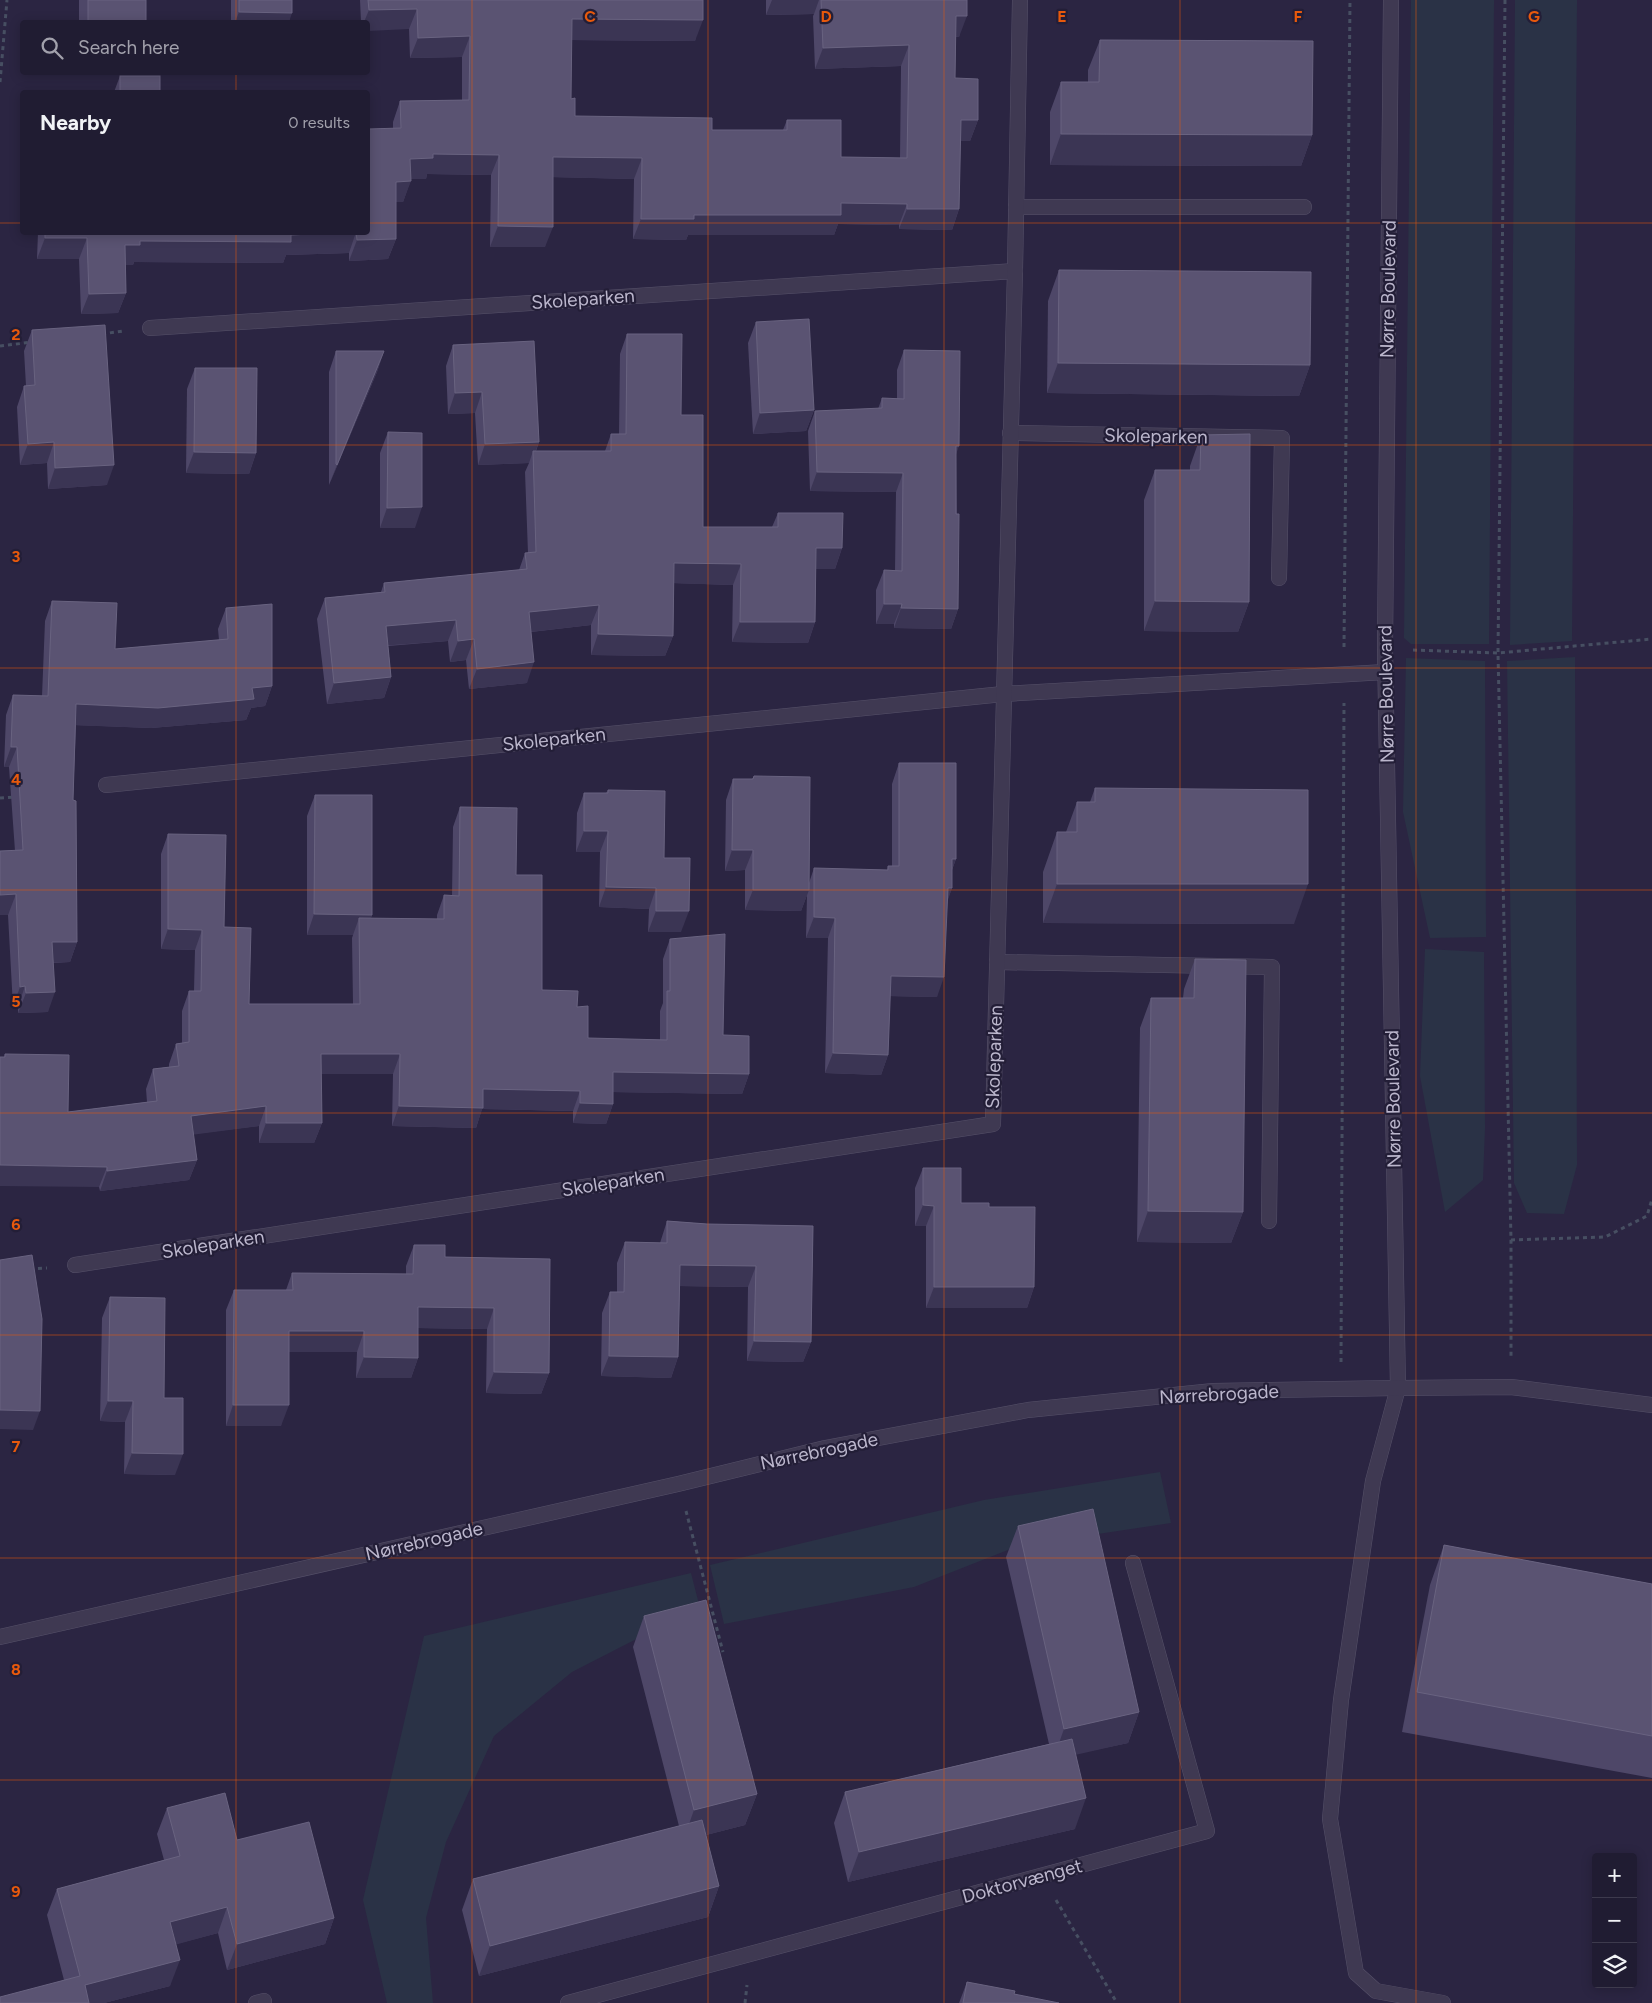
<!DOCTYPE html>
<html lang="en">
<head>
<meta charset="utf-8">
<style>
  body { margin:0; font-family:Figtree,sans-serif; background:#2d293e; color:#f1f3f6 }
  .controls { position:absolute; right:15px; bottom:15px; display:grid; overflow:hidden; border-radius:5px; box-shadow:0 2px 12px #0003 }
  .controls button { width:45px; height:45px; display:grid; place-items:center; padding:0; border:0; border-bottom:1px solid #3d3a4d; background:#201c32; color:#f1f3f6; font:25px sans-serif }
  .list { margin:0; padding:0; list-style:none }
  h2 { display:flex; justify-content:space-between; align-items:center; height:65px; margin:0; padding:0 20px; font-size:21px }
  h2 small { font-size:16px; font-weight:400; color:#a2a1ac }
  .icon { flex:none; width:28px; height:28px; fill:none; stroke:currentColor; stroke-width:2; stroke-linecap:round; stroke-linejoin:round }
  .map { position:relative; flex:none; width:1652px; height:2003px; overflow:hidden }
  .search { position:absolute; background:#201c32; box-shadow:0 2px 12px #0003; left:20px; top:20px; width:350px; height:55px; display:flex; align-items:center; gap:12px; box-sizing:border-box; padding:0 18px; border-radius:5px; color:#a2a1ac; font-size:19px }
  .panel { position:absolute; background:#201c32; box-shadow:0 2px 12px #0003; left:20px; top:90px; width:350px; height:145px; border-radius:5px }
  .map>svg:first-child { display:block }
  .green { fill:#2a3246 }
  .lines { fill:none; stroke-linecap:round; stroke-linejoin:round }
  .minor-casing { stroke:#565169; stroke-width:16 }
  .path { stroke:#474f62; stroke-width:3; stroke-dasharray:4 4; stroke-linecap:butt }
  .minor { stroke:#3f3952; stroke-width:15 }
  .wall { fill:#4e4768 }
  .shaded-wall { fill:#3b3554 }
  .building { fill:#5a5372; stroke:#696380 }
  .grid { fill:none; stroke:#e8590c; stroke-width:1; stroke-opacity:0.55 }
  .labels { text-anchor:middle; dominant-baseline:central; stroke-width:4.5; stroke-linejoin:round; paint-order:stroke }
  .street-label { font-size:19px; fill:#bbb6cc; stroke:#231e37 }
  .grid-label { font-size:16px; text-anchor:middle; font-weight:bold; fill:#e8590c; stroke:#231e37; stroke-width:4.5; stroke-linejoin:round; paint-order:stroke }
</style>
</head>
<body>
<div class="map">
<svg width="1652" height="2003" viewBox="0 0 1652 2003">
  <rect width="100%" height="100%" fill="#2b2542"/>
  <g class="green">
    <path d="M1411,0h83l-5,644h-78l-7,-6z"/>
    <path d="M1515,0h62l-5,641 -62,4z"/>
    <path d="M1575,657l2,508 -13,49 -37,-1 -13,-30 -7,-522z"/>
    <path d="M1406,658l79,3 1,276 -56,1 -27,-126z"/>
    <path d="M1425,949l59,3 1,176 -2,52 -38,32 -25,-136z"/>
    <path d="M1160,1472l11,51 -153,23 -104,41 -190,37 -14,-59 274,-65z"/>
    <path d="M691,1573l13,51 -52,7 -80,41 -78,64 -48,106 -20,76 7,85h-46l-24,-103 61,-264z"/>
  </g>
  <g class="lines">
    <defs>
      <g id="minor">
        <path d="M1391,0l-6,649 13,739 -25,93 -32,219 -11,119 26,154 20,18 67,12"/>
        <path d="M1016,207h288"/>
        <path d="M150,328l865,-57"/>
        <path d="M1010,433l272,5 -3,140"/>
        <path d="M106,785l897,-91 382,-22"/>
        <path d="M997,962l275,5 -3,254"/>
        <path d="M75,1265l918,-141 22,-853 5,-271"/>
        <path d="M0,1637l678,-153 147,-36 203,-38 185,-19 185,-3 113,-1 141,18"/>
        <path d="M256,2003l8,-2"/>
        <path d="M568,2003l639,-172 -74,-268"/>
      </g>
    </defs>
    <use href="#minor" class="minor-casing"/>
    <g class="path">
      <path d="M1505,0l-7,653 13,587v119"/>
      <path d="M0,82l7,-82"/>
      <path d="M102,334l21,-3"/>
      <path d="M0,346l32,-4"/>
      <path d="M1344,647l6,-647"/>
      <path d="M1413,650l85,3 154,-14"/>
      <path d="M0,798l14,-1"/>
      <path d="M1511,1240l94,-3 42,-21 5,-17"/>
      <path d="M30,1269l17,-1"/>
      <path d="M1341,1362l3,-659"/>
      <path d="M686,1511l37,141"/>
      <path d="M1056,1900l61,103"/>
      <path d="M745,2003l2,-18"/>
    </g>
    <use href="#minor" class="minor"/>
  </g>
  <g class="wall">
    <rect x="79" y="0" width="67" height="22"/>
    <path d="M231,0h61l-3,22h-58z"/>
    <path d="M360,0h343l-8,41 -124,-1v59l4,17 137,14h71l4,-10 54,37 59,1 1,-92 -86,3 -2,-53 1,-2 -48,1v-15h201l-8,37h-3l-1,41 23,42 -8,21h-10l-1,68 -7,21 -53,-1v-4l-61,-1 -4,11h-146l-2,5 -53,-1 1,-60 -81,-2 -8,70h-55l1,-72 -64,-1 -1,5h-15l-8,23h-7v37l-8,20 -39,2v-8l-63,2 -3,8 -149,-1 -1,3h-8l1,28 -8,20 -37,1 -2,-55h-42l1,-27h330l25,-104v-6l7,-21 62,-1v-43l-52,1 -1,-29 -41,-7h-7z"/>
    <path d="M1100,40l212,95 -11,31 -251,-1v-53l11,-30h27v-12z"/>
    <path d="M120,76l40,16h-46z"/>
    <path d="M1059,270l251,95 -11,31 -252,-3 1,-92z"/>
    <path d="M756,322l58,88 -8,21 -53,3 -5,-91z"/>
    <path d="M32,330l75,155 -59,4 -1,-26 -27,2 -3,-58 7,-21h2l-2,-35z"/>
    <path d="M627,334l54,81 22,112h69l6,-14 64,35 -7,21h-19l-1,53 -7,21 -76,-1 1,-57 -59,-2 -1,53 -8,20 -74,-1v-30l-60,7 -4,51 -58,6 -3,-29 -16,2 -2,-21 -60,5 3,31 -7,21 -57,6 -10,-85 8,-21 56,-6 3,-9 135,-13 6,-17h3l-3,-81 4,-9 -51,2 -3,-52 -27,1 -2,-48 7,-21 86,97 -3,9h69l6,-17h8l1,-80z"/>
    <path d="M904,350l52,105 2,154 -7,20 -57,-1v-4h-18v-34l8,-20 11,1 1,-79 -86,-1 -2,-60 7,-20 63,-2 4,-11 15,1v-29z"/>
    <path d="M336,351h48l-7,21 -48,113v-113z"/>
    <path d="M195,368l61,85 -7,21 -63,-1 1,-84z"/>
    <path d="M388,432l27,96h-35v-75z"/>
    <path d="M1201,435l48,167 -11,30 -94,-1v-131l11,-30h35v-4z"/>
    <path d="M52,601l63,48 104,-9 -1,-11 8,-21 46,78 -7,20 -14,2 -5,12 -95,8 -75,-3 -3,75 4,142 -7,20 -17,1 -5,49 -30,1v-6h-5l-5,-92 7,-64 -6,-84h-5l2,-52 7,-20 29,1 3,-75z"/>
    <path d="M899,763l57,96 -4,11v18l-5,13 -10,96 -47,-1 -2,59 -7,20 -56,-2 3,-135h-22l1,-43 -6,16 -56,-1v-40l-20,1 1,-71 7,-21h19l2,-3 55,107 5,-15 73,2 1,-4h4v-82z"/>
    <path d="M1095,788l199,136 -251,-1v-51l14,-40h9l11,-30h13z"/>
    <path d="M608,790l56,68 17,74h-33l1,-23 -50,-2 1,-55h-24l1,-39 7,-20h22z"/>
    <path d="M315,795l57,120 -1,3 66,1v-4l7,-20 8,1 1,-69 7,-20 56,68 26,115 35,17 11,31 72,2v-29l3,-8v-44l7,-20 53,96 26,39 -7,20 -129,-2v12l-7,20 -33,-1v-12l-91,-2 -6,19 -84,-2 1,-52h-72l1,49 -8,20h-55v-17l-66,8 4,26 -8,20 -89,11 -1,-4 -95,-130 1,-3 63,58 79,-10 -1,-13 7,-20 16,-2v-3l7,-20 6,-1v-32l7,-20h5l1,-41 -34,-1v-95l7,-20 56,93 25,77h104l-1,-66 1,-3h-46v-119z"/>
    <path d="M1195,959l48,253 -12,31 -94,-1 3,-214 11,-30h32l1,-9z"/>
    <path d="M923,1168l38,35 28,4 45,80 -7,21h-101v-82h-11v-38z"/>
    <path d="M667,1221l40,3 106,2 -2,116 -8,20 -56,-1 1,-74 -68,-1 -2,71 -7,21 -70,-2 1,-63 8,-21h7v-29l8,-21 35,1z"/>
    <path d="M414,1245l31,12 105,2 -1,114 -8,21 -55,-1 1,-64 -69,-1v30l-7,20h-55l1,-26h-68l-8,74h-55v-116l8,-20h52l6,-17 114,1v-8z"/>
    <path d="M110,1297l54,101 11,77 -51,-1 1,-52 -25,-1 2,-103z"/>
    <path d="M1018,1526l121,186 -11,31 -53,11v75l-227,53 -14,-59 11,-31 204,-48 -43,-187z"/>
    <path d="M1444,1545l208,39v194l-250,-46 28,-147z"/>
    <path d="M644,1616l113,178 -12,31 -39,10 13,51 -11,31 -229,59 -17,-66 11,-31 206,-53 -46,-179z"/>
    <path d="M167,1808l70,32 97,78 -9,26 -98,26 -9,-37 -42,11 -6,42 -66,17h-104l64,-23 -17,-65 10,-26 107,-29 -7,-26z"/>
    <path d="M967,1982l47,12 45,9h-100z"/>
  </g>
  <g class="shaded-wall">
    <path d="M772,0h47l-5,14 -48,1z"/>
    <path d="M417,9l-8,20 -41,2v-9h-4l5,-12z"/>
    <path d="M239,12l53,1 -3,9h-54z"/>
    <path d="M956,16h11l-8,21 -10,-1z"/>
    <path d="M572,19l131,1 -8,21 -131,-1z"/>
    <path d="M470,36l-8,21 -52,1 8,-20z"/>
    <path d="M909,45l-8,21 -86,3 8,-21z"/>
    <path d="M961,120h17l-8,21h-17z"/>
    <path d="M1061,134l251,1 -11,31 -251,-1z"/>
    <path d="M433,154l66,1 -8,20 -64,-1 -1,5h-24l8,-20z"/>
    <path d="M553,157l89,1 -8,21 -89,-2z"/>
    <path d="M411,181l-8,21h-15l8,-20z"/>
    <path d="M841,203l66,1 -8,21 -61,-1 -4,11h-146l-2,5 -53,-1 8,-20z"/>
    <path d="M907,209h52l-7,21 -53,-1z"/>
    <path d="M498,226l55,1 -8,20h-55z"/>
    <path d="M356,232l-7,21 -63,2 -3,8 -149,-1 -1,3h-15l7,-20 15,-4z"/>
    <path d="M45,238h42l-8,21h-42z"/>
    <path d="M396,239l-8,20 -39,2 8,-21z"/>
    <path d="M126,293l-8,20 -37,1 8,-20z"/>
    <path d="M384,351l-7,21 -48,113 8,-20z"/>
    <path d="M1058,363l252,2 -11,31 -252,-3z"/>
    <path d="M482,392l-7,21 -27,1 7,-21z"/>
    <path d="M814,410l-8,21 -53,3 7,-21z"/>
    <path d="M54,442l-7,21 -27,2 8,-21z"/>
    <path d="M539,442l-6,16v-7l-4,12 -51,2 7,-21z"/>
    <path d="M956,446h3l-7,20z"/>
    <path d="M194,452l62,1 -7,21 -63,-1z"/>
    <path d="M114,465l-7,20 -59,4 7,-21z"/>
    <path d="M817,472l86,1 -7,19 -86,-1z"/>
    <path d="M422,507l-7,21h-35l7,-20z"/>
    <path d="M816,548h26l-7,21h-26z"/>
    <path d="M674,563l67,1 -8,21 -66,-2z"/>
    <path d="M1155,601l94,1 -11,30 -94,-1z"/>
    <path d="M884,604h18l-8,20h-18z"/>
    <path d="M599,605l-8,20 -70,8 8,-21z"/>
    <path d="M901,608l57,1 -7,20 -57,-1z"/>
    <path d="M456,620l-8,21 -69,5 7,-20z"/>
    <path d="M740,622h75l-7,21 -76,-1z"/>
    <path d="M598,634l75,2 -8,20 -74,-1z"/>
    <path d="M474,639l-8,21 -16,2 8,-21z"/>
    <path d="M534,662l-7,21 -58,6 8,-20z"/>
    <path d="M391,677l-7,21 -57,6 7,-21z"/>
    <path d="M272,686l-7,20 -14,2 -5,12 -95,8 -82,-3 7,-21z"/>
    <path d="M11,747h6l-8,20h-5z"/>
    <path d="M584,831h24l-8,21h-24z"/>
    <path d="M732,850h21l-8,20 -20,1z"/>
    <path d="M952,859h4l-8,20z"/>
    <path d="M1057,884h251l-14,40 -251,-1z"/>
    <path d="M606,887l50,1 -7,21 -50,-2z"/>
    <path d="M948,888h4l-7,21z"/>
    <path d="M753,890h56l-8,21 -56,-1z"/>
    <path d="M16,894l-8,21h-8v-20z"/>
    <path d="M656,911h33l-8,21h-33z"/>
    <path d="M314,914l58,1 -8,20 -5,-17 -6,17h-46z"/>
    <path d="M814,917l21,1 -7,20h-22z"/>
    <path d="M168,929l34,1 -7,20 -34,-1z"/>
    <path d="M52,942h25l-7,20 -25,1z"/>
    <path d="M891,976l53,1 -7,20 -54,-1z"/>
    <path d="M25,986l-7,21h-5l7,-20z"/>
    <path d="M55,992l-7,20 -30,1 8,-20z"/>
    <path d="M833,1053l55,2 -7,20 -56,-2z"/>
    <path d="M321,1054h79l-7,20h-79z"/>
    <path d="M613,1072l136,2 -7,20 -136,-2z"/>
    <path d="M483,1089l97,2 -7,20 -91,-2 -6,19 -84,-2 7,-20z"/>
    <path d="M580,1103l33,1 -7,20 -33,-1z"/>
    <path d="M266,1106l-7,20 -76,10 8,-20z"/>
    <path d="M266,1123h56l-8,20h-55z"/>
    <path d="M197,1160l-8,20 -89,11 7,-20z"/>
    <path d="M0,1165l107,2 -8,20 -99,-1z"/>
    <path d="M923,1205l11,1 -8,20h-11z"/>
    <path d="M1148,1211l95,1 -12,31 -94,-1z"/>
    <path d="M680,1265l76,1 -8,21 -76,-1z"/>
    <path d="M934,1287h100l-7,21h-101z"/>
    <path d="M418,1307l76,1 -7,21 -76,-1z"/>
    <path d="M289,1331h75l-7,21h-76z"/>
    <path d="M754,1341l57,1 -8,20 -56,-1z"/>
    <path d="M609,1356l69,1 -7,21 -70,-2z"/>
    <path d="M364,1357l54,1 -7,20h-55z"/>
    <path d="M494,1372l55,1 -8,21 -55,-1z"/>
    <path d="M108,1401h25l-8,21 -25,-1z"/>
    <path d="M233,1405h56l-8,21h-55z"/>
    <path d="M0,1410l40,1 -7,19 -33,-1z"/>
    <path d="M132,1453l51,1 -8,21 -51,-1z"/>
    <path d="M1139,1712l-11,31 -75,17 11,-31z"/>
    <path d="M757,1794l-12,31 -62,16 11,-31z"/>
    <path d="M1086,1798l-11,31 -227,53 11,-30z"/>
    <path d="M719,1886l-11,31 -229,59 11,-30z"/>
    <path d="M227,1907l-9,26 -58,16 10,-27z"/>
    <path d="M334,1918l-9,26 -98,26 10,-26z"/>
    <path d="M180,1960l-10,26 -66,17h-26l7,-18z"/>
  </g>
  <g class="building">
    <rect x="88" y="0" width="58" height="22"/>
    <path d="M239,0h53v13l-53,-1z"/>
    <path d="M368,0h335v20l-131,-1 -1,80 4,-1v18l137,2v12h75v-10h54v37l66,1 2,-113 -86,3 -2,-48h146v16h-11l-1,62 23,1v41h-17l-2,89h-52v-5l-66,-1v12h-147v4h-53l1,-61 -89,-1v70l-55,-1 1,-71 -66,-1v4l-23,1 1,22 -15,1v57l-39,1 -1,-8h12v-103l33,-1 -1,-27 69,-1 1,-64 -52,2 -1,-29 -48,1z"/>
    <path d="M1100,40l213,1 -1,94 -251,-1v-52h38z"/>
    <rect x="120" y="76" width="40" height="16"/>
    <path d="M45,232h305l-59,3v7l-151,-1v4h-15l1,48 -37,1 -2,-56h-42z"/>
    <path d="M1059,270l252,2 -1,93 -252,-2z"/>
    <path d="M809,319l5,91 -54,3 -4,-91z"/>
    <path d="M105,325l9,140 -59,3 -1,-26 -26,2 -4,-58 11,-1 -3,-55z"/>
    <path d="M627,334h55l-1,81h22v112h75v-14h65l-1,35h-26l-1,74h-75l1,-58 -67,-1 -1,73 -75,-2 1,-29 -70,7 5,50 -57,7 -3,-30 -16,2 -2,-21 -70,6 5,51 -57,6 -9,-85 60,-6 -1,-9 143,-14 -2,-16 11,-1 -3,-101h78v-17h15z"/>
    <path d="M534,341l5,101 -54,2 -3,-52 -27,1 -2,-48z"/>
    <path d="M904,350l56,1 -1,95h-3v68h3l-1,95 -57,-1 1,-4h-18v-34l18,1 1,-98 -86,-1 -2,-61 67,-3v-10l22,1z"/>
    <path d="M336,351h48l-47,114 -1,-1z"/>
    <path d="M195,368h62l-1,85 -62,-1z"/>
    <path d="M388,432l34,1v74l-35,1z"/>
    <path d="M1250,434l-1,168 -94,-1v-131h45l1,-35z"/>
    <path d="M52,601l65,2 -2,46 113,-10 -2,-31 46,-4v82l-20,2 2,11 -96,9 -82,-4 -3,96 3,1 1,141h-25l3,50 -29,1 -1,-7 -5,1 -4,-93 -16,1v-44l23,-1 -6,-103h-6l2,-52 35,1z"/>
    <path d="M899,763h57v96h-4v29h-4l-4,89 -53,-1 -3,79 -55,-2 2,-135 -21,-1v-49l74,2v-4h11z"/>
    <path d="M754,776l56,1 -1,113h-56v-40h-21l1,-71h20z"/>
    <path d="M1095,788l213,2v94h-251v-52h20v-30h18z"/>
    <path d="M608,790l57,1 -1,67h26l-1,53h-33v-23l-50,-1 2,-56h-24v-38h24z"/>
    <path d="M315,795h57v120l-58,-1z"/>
    <path d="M460,807l57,1 -1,67h26v115l36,1 -1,16 11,-1v32l79,2v-49h3v-52l55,-5 -2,101 26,1v38l-136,-2v32l-33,-1v-12l-97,-2v19l-84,-2 1,-52h-79l1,69h-56v-17l-75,10 6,44 -90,11v-4l-107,-2v-108h5v-3l64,1 -1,57 89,-11 -4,-32 26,-3 -3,-22 13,-2v-51h12l1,-61 -34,-1v-95l58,1 -2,92 27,1 -2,76h111l-1,-86 85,1v-24l15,1z"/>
    <path d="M1195,959l51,1 -3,252 -95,-1 3,-213h43z"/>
    <path d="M923,1168h38v35h28v4h46l-1,80h-100v-81l-11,-1z"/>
    <path d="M667,1221l40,3 106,2 -2,116 -57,-1 2,-75 -76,-1 -2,92 -69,-1 1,-64h14l1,-50 42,1z"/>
    <path d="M414,1245h31v12l105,2 -1,114 -55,-1v-64l-76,-1v51l-54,-1v-26h-75v74h-56l1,-115h59l-1,-17 121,1z"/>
    <path d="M32,1255l10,64 -2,92 -40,-1v-150z"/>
    <path d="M110,1297l55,1 -1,100h19v56l-51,-1 1,-52h-25z"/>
    <path d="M1093,1509l46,203 -75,17 -46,-203z"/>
    <path d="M1444,1545l208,39v152l-235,-44z"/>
    <path d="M706,1600l51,194 -63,16 -50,-194z"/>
    <path d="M1072,1739l14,59 -227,54 -14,-60z"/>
    <path d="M225,1793l12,47 72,-18 25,96 -97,26 -10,-37 -57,15 10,38 -95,25 4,18h-89v-6l80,-21 -23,-87 123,-33 -13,-48z"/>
    <path d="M702,1820l17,66 -229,60 -17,-67z"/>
    <path d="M967,1982l48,9 -1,3 45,9h-96z"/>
  </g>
  <path class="grid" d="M236,0v22M472,0v2003M708,0v2003M944,0v2003M1180,0v2003M1416,0v2003M236,72v20M0,223h22M368,223h1284M236,232v1771M0,445h1652M0,668h1652M0,890h1652M0,1113h1652M0,1335h1652M0,1558h1652M0,1780h1652"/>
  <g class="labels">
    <g class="street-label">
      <text transform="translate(1388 289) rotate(-89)">Nørre Boulevard</text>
      <text transform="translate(583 299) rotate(-4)">Skoleparken</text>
      <text transform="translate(1156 436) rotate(1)">Skoleparken</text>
      <text transform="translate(1386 694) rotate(-91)">Nørre Boulevard</text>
      <text transform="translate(554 739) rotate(-6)">Skoleparken</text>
      <text transform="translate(994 1057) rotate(-88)">Skoleparken</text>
      <text transform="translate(1393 1099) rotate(-91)">Nørre Boulevard</text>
      <text transform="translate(613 1182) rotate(-9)">Skoleparken</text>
      <text transform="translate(213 1244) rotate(-9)">Skoleparken</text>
      <text transform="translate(1219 1394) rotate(-3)">Nørrebrogade</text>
      <text transform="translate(819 1451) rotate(-12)">Nørrebrogade</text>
      <text transform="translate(424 1541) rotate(-13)">Nørrebrogade</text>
      <text transform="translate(1022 1881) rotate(-15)">Doktorvænget</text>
    </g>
  </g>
  <g class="grid-label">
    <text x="590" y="22">C</text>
    <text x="826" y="22">D</text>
    <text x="1062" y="22">E</text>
    <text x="1298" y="22">F</text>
    <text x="1534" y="22">G</text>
    <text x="16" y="340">2</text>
    <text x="16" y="562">3</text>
    <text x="16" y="785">4</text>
    <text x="16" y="1007">5</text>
    <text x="16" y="1230">6</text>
    <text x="16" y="1452">7</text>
    <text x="16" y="1675">8</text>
    <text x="16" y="1897">9</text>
  </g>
</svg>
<div class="controls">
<button>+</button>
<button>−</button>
<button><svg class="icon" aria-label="layers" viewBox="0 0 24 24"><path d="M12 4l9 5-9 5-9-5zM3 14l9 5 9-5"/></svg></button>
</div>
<div class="search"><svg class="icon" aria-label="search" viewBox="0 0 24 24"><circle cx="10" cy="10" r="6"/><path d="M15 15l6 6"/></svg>Search here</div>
<section class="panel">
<h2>Nearby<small>0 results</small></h2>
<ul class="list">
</ul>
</section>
</div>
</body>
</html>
